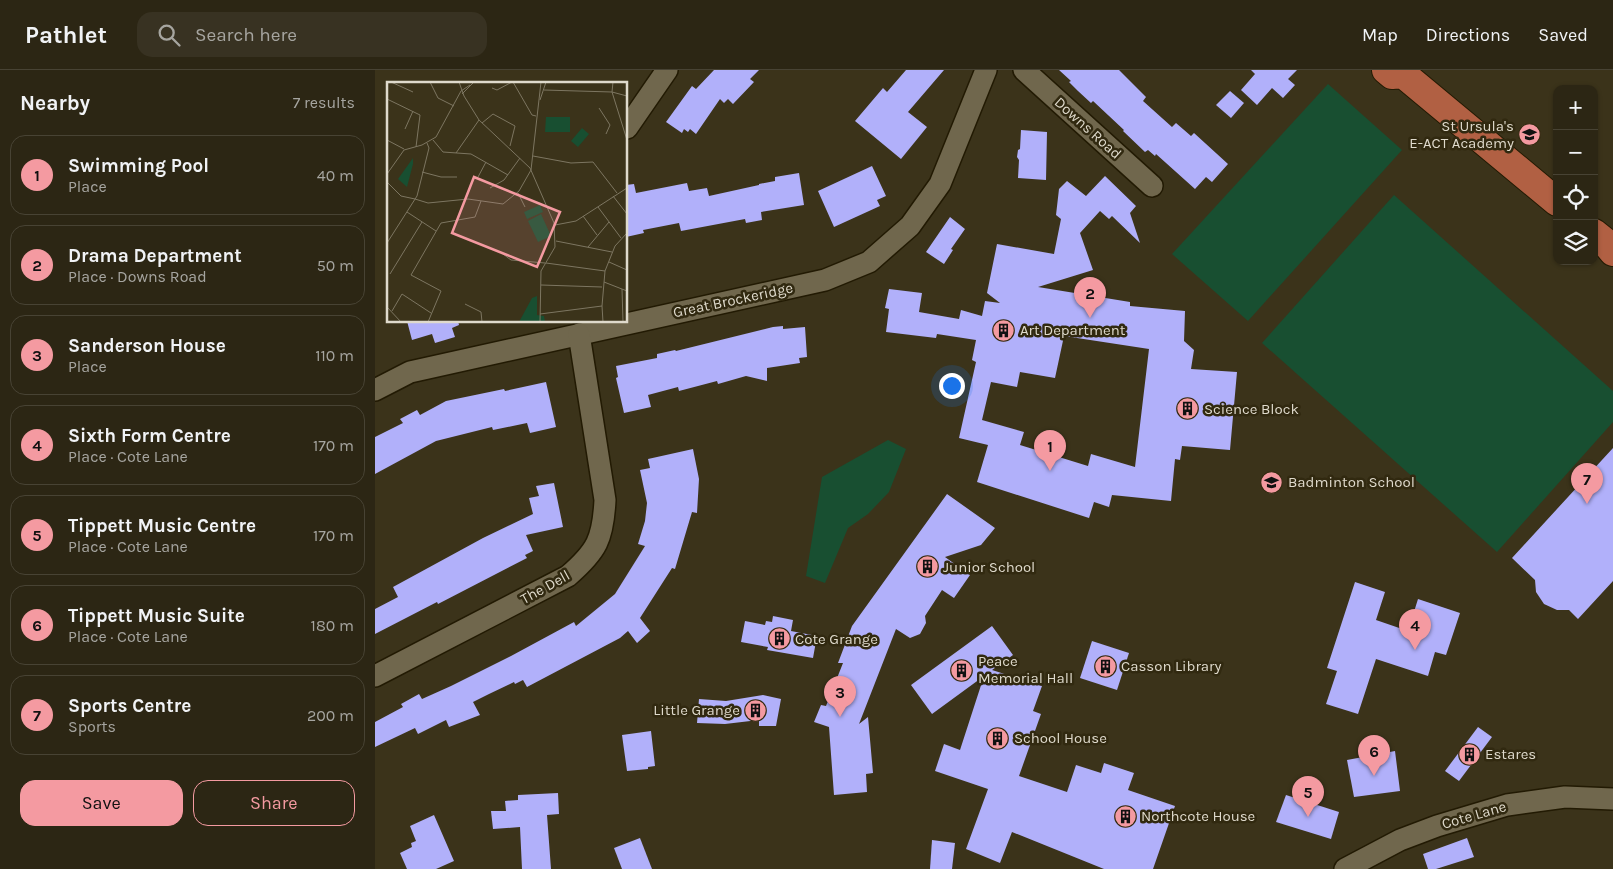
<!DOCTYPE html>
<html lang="en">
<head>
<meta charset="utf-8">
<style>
  body { margin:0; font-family:Karla,sans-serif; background:#383222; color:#f1f3f6 }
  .controls { position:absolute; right:15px; top:15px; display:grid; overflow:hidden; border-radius:10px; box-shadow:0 1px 4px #0004 }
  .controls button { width:45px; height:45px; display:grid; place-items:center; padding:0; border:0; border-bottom:1px solid #484334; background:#2c2614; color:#f1f3f6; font:25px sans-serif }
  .you { position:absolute; left:576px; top:315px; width:18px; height:18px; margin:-12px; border:4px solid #fff; border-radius:50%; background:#1a73e8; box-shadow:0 0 0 8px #1a73e833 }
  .badge { display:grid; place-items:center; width:32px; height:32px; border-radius:50%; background:#f49aa1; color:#111; font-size:16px; font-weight:700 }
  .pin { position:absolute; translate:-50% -41px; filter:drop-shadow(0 1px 2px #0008) }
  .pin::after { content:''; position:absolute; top:26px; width:18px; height:15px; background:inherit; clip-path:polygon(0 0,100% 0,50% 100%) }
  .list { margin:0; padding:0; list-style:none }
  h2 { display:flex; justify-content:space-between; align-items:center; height:65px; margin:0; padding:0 20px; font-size:21px }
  h2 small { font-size:16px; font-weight:400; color:#a6a5a0 }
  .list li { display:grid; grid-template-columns:32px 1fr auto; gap:15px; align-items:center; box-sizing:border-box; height:80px; margin:0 10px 10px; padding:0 10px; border:1px solid #484334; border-radius:15px }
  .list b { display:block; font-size:19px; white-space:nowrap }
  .list p { margin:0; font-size:16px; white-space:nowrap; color:#a6a5a0 }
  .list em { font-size:16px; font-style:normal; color:#a6a5a0 }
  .actions { display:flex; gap:10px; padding:15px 20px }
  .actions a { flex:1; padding:11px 0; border:1px solid #f49aa1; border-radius:15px; text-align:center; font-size:18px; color:#f49aa1 }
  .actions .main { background:#f49aa1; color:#111 }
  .icon { flex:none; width:28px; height:28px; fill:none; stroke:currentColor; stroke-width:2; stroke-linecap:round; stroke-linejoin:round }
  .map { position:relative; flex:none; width:1238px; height:799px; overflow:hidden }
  header { display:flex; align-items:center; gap:30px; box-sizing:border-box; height:70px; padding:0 25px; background:#2c2614; border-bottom:1px solid #484334 }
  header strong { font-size:24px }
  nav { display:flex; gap:28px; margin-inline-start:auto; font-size:18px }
  .search { width:350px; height:45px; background:#383222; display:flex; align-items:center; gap:12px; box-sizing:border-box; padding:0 18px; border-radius:15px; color:#a6a5a0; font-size:19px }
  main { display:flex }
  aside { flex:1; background:#2c2614 }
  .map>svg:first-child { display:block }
  .green { fill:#184f31 }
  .building { fill:#b1b0fa; fill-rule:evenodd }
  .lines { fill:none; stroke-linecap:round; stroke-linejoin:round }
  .street-casing { stroke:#221a03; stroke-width:24 }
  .primary-casing { stroke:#221a03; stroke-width:30 }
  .street { stroke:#70674d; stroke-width:21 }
  .primary { stroke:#b16043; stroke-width:28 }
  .labels { text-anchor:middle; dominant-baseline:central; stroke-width:5; stroke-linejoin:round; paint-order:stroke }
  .poi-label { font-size:15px; fill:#dfdacc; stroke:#312910; text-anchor:start }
  .street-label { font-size:15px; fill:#dfdacc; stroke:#312910 }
  .inset-road { fill:none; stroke:#7d7661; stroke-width:1 }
  .view { fill:#f49aa1; fill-opacity:0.15; stroke:#f49aa1; stroke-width:2.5 }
  .inset-edge { fill:none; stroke:#dfdacc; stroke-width:2.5 }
</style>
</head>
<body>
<header>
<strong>Pathlet</strong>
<div class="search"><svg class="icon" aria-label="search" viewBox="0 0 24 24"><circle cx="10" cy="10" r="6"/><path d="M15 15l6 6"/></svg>Search here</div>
<nav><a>Map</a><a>Directions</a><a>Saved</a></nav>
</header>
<main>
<aside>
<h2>Nearby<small>7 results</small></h2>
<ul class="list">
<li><span class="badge">1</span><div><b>Swimming Pool</b><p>Place</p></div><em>40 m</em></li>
<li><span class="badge">2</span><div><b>Drama Department</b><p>Place · Downs Road</p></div><em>50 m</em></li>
<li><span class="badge">3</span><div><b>Sanderson House</b><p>Place</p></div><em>110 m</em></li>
<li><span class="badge">4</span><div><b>Sixth Form Centre</b><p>Place · Cote Lane</p></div><em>170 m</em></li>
<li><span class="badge">5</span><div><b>Tippett Music Centre</b><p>Place · Cote Lane</p></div><em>170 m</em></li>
<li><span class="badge">6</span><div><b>Tippett Music Suite</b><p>Place · Cote Lane</p></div><em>180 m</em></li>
<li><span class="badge">7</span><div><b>Sports Centre</b><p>Sports</p></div><em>200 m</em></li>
</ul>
<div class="actions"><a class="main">Save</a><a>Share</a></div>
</aside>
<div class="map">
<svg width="1238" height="799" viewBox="0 0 1238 799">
  <rect width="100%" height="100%" fill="#3b331a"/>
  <g class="green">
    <path d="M953,14l74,66 -154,171 -76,-67z"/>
    <path d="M1019,125l219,196v31l-116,130 -235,-209z"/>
    <path d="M513,370l18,9 -17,43 -21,22 -20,14 -23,55 -19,-7 16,-99z"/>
  </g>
  <g class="building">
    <path d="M339,0h45l-9,9 4,3 -21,22 -5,-5 -4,4 -4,-4 -24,35 -6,-5 -2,3 -4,-3 -2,4 -16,-11 26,-36 4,3z"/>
    <path d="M531,0h38l-36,42 19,15 -26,32 -46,-38 28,-33 4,4z"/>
    <path d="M684,0h60l27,27 -3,4 29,26 4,-4 15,13 3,-3 34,31 -16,18 -6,-5 -11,12 -39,-35 -1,2 -7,-6 -3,2 -22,-21 1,-1 -31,-29 -2,2 -13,-12 -9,-9 2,-1z"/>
    <path d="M876,0h46l-9,9 7,6 -12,13 -11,-10 -15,17 -16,-15 14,-16z"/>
    <path d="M855,21l14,12 -13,15 -15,-13z"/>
    <path d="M646,60l26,2 -1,48 -28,-2 1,-18 -2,-3 1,-7 2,-1z"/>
    <path d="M497,96l14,30 -9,4 3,6 -46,21 -16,-36z"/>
    <path d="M424,103l5,32 -43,7 1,8 -16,3 -1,-4 -64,12 -2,-8 -36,7 1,3 -18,4v-52l8,-1 2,9 51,-10 2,8 18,-3 2,8 50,-11v-1l16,-3v-4z"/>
    <path d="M730,106l31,30 -6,7 10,30 -28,-27 -3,3 -9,-8 -20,22 13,37 -55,17 92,15v4l55,5 -1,30 10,9 -3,19 46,3 -7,78 -48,-4 -2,14 -5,-1 -4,42 -59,-6 -3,12 -15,-5 -5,16 -112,-36 11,-37 -29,-7 17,-76 -4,-2 4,-20 -39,-6 -1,4 -50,-6 3,-23 -4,-1 4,-19 33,4 -3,19 40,7 2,-9 21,6 3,-15 15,2 -13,-10 10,-49 57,10 7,-35 -5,-4 3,-26 8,-8 19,15zM689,266l85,13 -14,118 -44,-13 -3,12 -68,-21 4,-13 -42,-12 9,-38 26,5 3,-15 35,6z"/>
    <path d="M575,147l15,12 -14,20 2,1 -9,14 -18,-12z"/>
    <path d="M32,251h51l1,4 -7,3 3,9 -20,6 -3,-9 -20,6z"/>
    <path d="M408,256v3l22,-2 2,30 -8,1 1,5 -33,5v13l-21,-5 -28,8 -1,-3 -38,10 -1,-4 -30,8 3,12 -27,6 -8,-35 2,-1 -2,-11 41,-8v-4l18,-4 1,1 97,-24z"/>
    <path d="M171,312l10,45 -26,6 -3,-10 -34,7 -1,-3 -56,14 -61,33v-37l28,-14 -3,-4 17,-9 3,5 26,-14 58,-12 1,2z"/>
    <path d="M1238,378v133l-35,38 -9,-9h-12l-13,-6 -8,-12 -1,-12 -23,-22z"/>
    <path d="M318,379l6,30 -2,34 -5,-1 -17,57 -3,-1 -32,50 10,13 -13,12 -9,-12 -8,7 -93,49 -4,-7 -8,4 -1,-2 -25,12 -16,8 7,13 -31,12 -3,-7 -28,14 -3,-6 -40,19v-25l28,-15 -2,-3 18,-10 3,5 29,-13 60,-30 63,-34 2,4 39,-32 30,-48 -7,-2 7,-23 2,-18 -7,-33 10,-2 -2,-9z"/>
    <path d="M179,413l9,44 -37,8 7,16 -8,4 2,3 -89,46 -1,-2 -62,32v-25l23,-12 -5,-10 90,-49 50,-24 -4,-16 10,-2 -3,-10z"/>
    <path d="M572,424l48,34 -14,17 -36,12 25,18 -16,23 -12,-8 -17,26 1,7 -6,11 -10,4 -14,-9 -37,95 9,-7 5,56 -7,1 1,18 -33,3 -5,-68 -15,-5 7,-17 5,1 17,-43h-5l14,-37z"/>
    <path d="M980,512l30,10 -9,28 32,11 10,-32 42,14 -14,42 -11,-3 -7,24 -52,-17 -18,55 -32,-10 11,-33 -10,-3z"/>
    <path d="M398,546l20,4 -2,11 26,5 -4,22 -46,-8 1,-3 -27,-5 4,-21 20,4 1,-4 6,1z"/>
    <path d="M617,556l21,29 -21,15 50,16 -9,25 8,3 -22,62 48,16 9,-27 25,8 3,-10 30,10 -6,17 47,16 -22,63h-49l-92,-37 -12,31 -34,-14 22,-60 -53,-18 9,-27 16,6 24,-74 -52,38 -21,-29z"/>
    <path d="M717,571l37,12 -12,37 -37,-12z"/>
    <path d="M388,625l18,4 -5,27h-17v-6l-34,4 -28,-1 2,-24 27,2z"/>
    <path d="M1103,657l14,10 -33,44 -14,-10z"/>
    <path d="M276,661l4,35 -7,1v2l-21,2 -5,-36z"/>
    <path d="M1020,681l5,40 -46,6 -7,-37z"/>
    <path d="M183,723l1,21 -12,1 4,54h-29l-2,-42 -27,2 -2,-18h15l-1,-10 13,-1v-5z"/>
    <path d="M911,725l53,17 -8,27 -55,-17z"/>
    <path d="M59,745l20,46 -18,8h-29l-7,-16 12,-6 -1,-4 5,-2 -6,-15z"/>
    <path d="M265,768l12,31h-30l-8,-21z"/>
    <path d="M1092,768l7,19 -38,12h-8l-5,-15z"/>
    <path d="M557,770l23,3 -3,26h-22z"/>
  </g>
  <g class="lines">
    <defs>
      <g id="street">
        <path d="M649,0l128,116"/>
        <path d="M252,58l40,-58"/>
        <path d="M0,320l35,-18 415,-92 44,-18 41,-36 30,-42 46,-114"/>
        <path d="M0,606l193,-100c29,-25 35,-37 37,-76l-26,-166"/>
        <path d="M970,799l55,-29 37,-14 70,-21 58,-8 48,2"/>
      </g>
      <g id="primary">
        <path d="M1011,0l6,5 11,-1 154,128"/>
        <path d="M1219,163l10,8 9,11"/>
      </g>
    </defs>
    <use href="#street" class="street-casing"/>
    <use href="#primary" class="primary-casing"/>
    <use href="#street" class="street"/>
    <use href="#primary" class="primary"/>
  </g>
  <defs>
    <symbol id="school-disc" viewBox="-11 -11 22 22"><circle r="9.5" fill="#f49aa1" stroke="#312910"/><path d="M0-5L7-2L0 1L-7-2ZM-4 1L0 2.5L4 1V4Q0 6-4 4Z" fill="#111"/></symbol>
    <symbol id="building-disc" viewBox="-11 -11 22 22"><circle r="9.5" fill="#f49aa1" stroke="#312910"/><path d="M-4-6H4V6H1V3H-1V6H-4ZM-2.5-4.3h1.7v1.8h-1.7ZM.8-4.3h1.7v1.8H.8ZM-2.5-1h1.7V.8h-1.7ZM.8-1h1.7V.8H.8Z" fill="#111"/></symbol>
  </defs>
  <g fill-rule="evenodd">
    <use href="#school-disc" x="1142" y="52" width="25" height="25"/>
    <use href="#building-disc" x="616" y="248" width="25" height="25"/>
    <use href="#building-disc" x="800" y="326" width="25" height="25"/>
    <use href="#school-disc" x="884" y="400" width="25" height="25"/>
    <use href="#building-disc" x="540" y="484" width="25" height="25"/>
    <use href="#building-disc" x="392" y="556" width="25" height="25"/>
    <use href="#building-disc" x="718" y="584" width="25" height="25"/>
    <use href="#building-disc" x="574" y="588" width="25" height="25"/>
    <use href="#building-disc" x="368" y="628" width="25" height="25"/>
    <use href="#building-disc" x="610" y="656" width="25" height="25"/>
    <use href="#building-disc" x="1082" y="672" width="25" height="25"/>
    <use href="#building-disc" x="738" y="734" width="25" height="25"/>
  </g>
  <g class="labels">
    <g class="poi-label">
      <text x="1139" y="56" text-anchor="end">St Ursula's<tspan x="1139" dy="17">E-ACT Academy</tspan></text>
      <text x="645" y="260">Art Department</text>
      <text x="829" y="339">Science Block</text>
      <text x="913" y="412">Badminton School</text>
      <text x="568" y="497">Junior School</text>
      <text x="420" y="569">Cote Grange</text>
      <text x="603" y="591">Peace<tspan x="603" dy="17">Memorial Hall</tspan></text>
      <text x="746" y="596">Casson Library</text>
      <text x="365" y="640" text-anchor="end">Little Grange</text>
      <text x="639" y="668">School House</text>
      <text x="1110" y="684">Estares</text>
      <text x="766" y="746">Northcote House</text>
    </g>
    <g class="street-label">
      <text transform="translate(713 58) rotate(42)">Downs Road</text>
      <text transform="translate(358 230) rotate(-12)">Great Brockeridge</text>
      <text transform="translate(170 517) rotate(-29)">The Dell</text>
      <text transform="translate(1099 745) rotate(-16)">Cote Lane</text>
    </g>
  </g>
  <g transform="translate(12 12)">
    <rect width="240" height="240" fill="#3b331a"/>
    <path d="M159,35h24v15h-25zM195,46l7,6 -11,13 -7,-6zM26,76v6l-6,23 -9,-8zM153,123l3,7 -16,7 -3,-7zM154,132l10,22 -13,6 -10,-21zM150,214v19l7,1 1,6h-26l13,-24z" fill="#184f31"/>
    <path class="inset-road" d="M4,0l22,10M43,0l8,16 16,8M72,0l5,14 15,24 51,48 24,55 1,24 -14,24 -1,51M126,0l19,33 4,1M226,0l-1,10 15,48M105,6l5,2 15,-8M157,8l68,2 15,4M75,12l12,-12M0,17l33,16M153,18l6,-18M212,26l11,17 -4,9M95,41l11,-9 22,12 -5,20M18,47l8,-18M0,58l17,9M46,58l10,12 28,2 37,21M29,65l4,-32M69,71l23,-33M146,74l38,7 22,-1 24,31M144,88l10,-88M35,90l19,5h16M0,92l17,-24 18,-5 14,-8 25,-46 9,-6M91,95l8,-15M0,100l14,14 14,3M103,106l14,-8 16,-22M131,111l7,14M226,114l14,18M28,117l13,4 40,-4 35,5 16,-13 12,-21M211,125l23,31M20,130l29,19M196,134l14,19M168,143l21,-4 51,-33M169,159l56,11M0,161l30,-47 12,-48 -2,-5M201,165l21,-25M116,172l8,6 34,3M222,180l18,8M159,181l59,8M3,192l32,-52M217,200l23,9M154,203l61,2M235,207l1,33M78,222l16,8 1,10M215,224l1,16M215,224l3,-35 10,-25 12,-13M0,225l14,15M5,229l10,-17 29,19M153,232l62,-8M41,240l13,-31 -30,-16 30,-52 34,-6 6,-16"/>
    <path class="view" d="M87,95l86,35 -23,55 -85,-34z"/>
    <rect width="240" height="240" class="inset-edge"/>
  </g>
</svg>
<div class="controls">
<button>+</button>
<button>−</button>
<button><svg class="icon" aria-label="locate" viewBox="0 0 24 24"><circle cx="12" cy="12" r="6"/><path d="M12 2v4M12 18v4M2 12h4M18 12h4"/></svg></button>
<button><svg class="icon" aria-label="layers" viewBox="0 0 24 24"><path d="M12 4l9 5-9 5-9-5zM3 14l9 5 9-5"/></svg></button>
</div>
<div class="you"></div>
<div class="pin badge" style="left:675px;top:401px">1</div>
<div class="pin badge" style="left:715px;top:248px">2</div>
<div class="pin badge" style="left:465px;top:647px">3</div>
<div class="pin badge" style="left:1040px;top:580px">4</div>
<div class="pin badge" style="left:933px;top:747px">5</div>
<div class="pin badge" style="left:999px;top:706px">6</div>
<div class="pin badge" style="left:1212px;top:434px">7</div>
</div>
</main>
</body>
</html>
